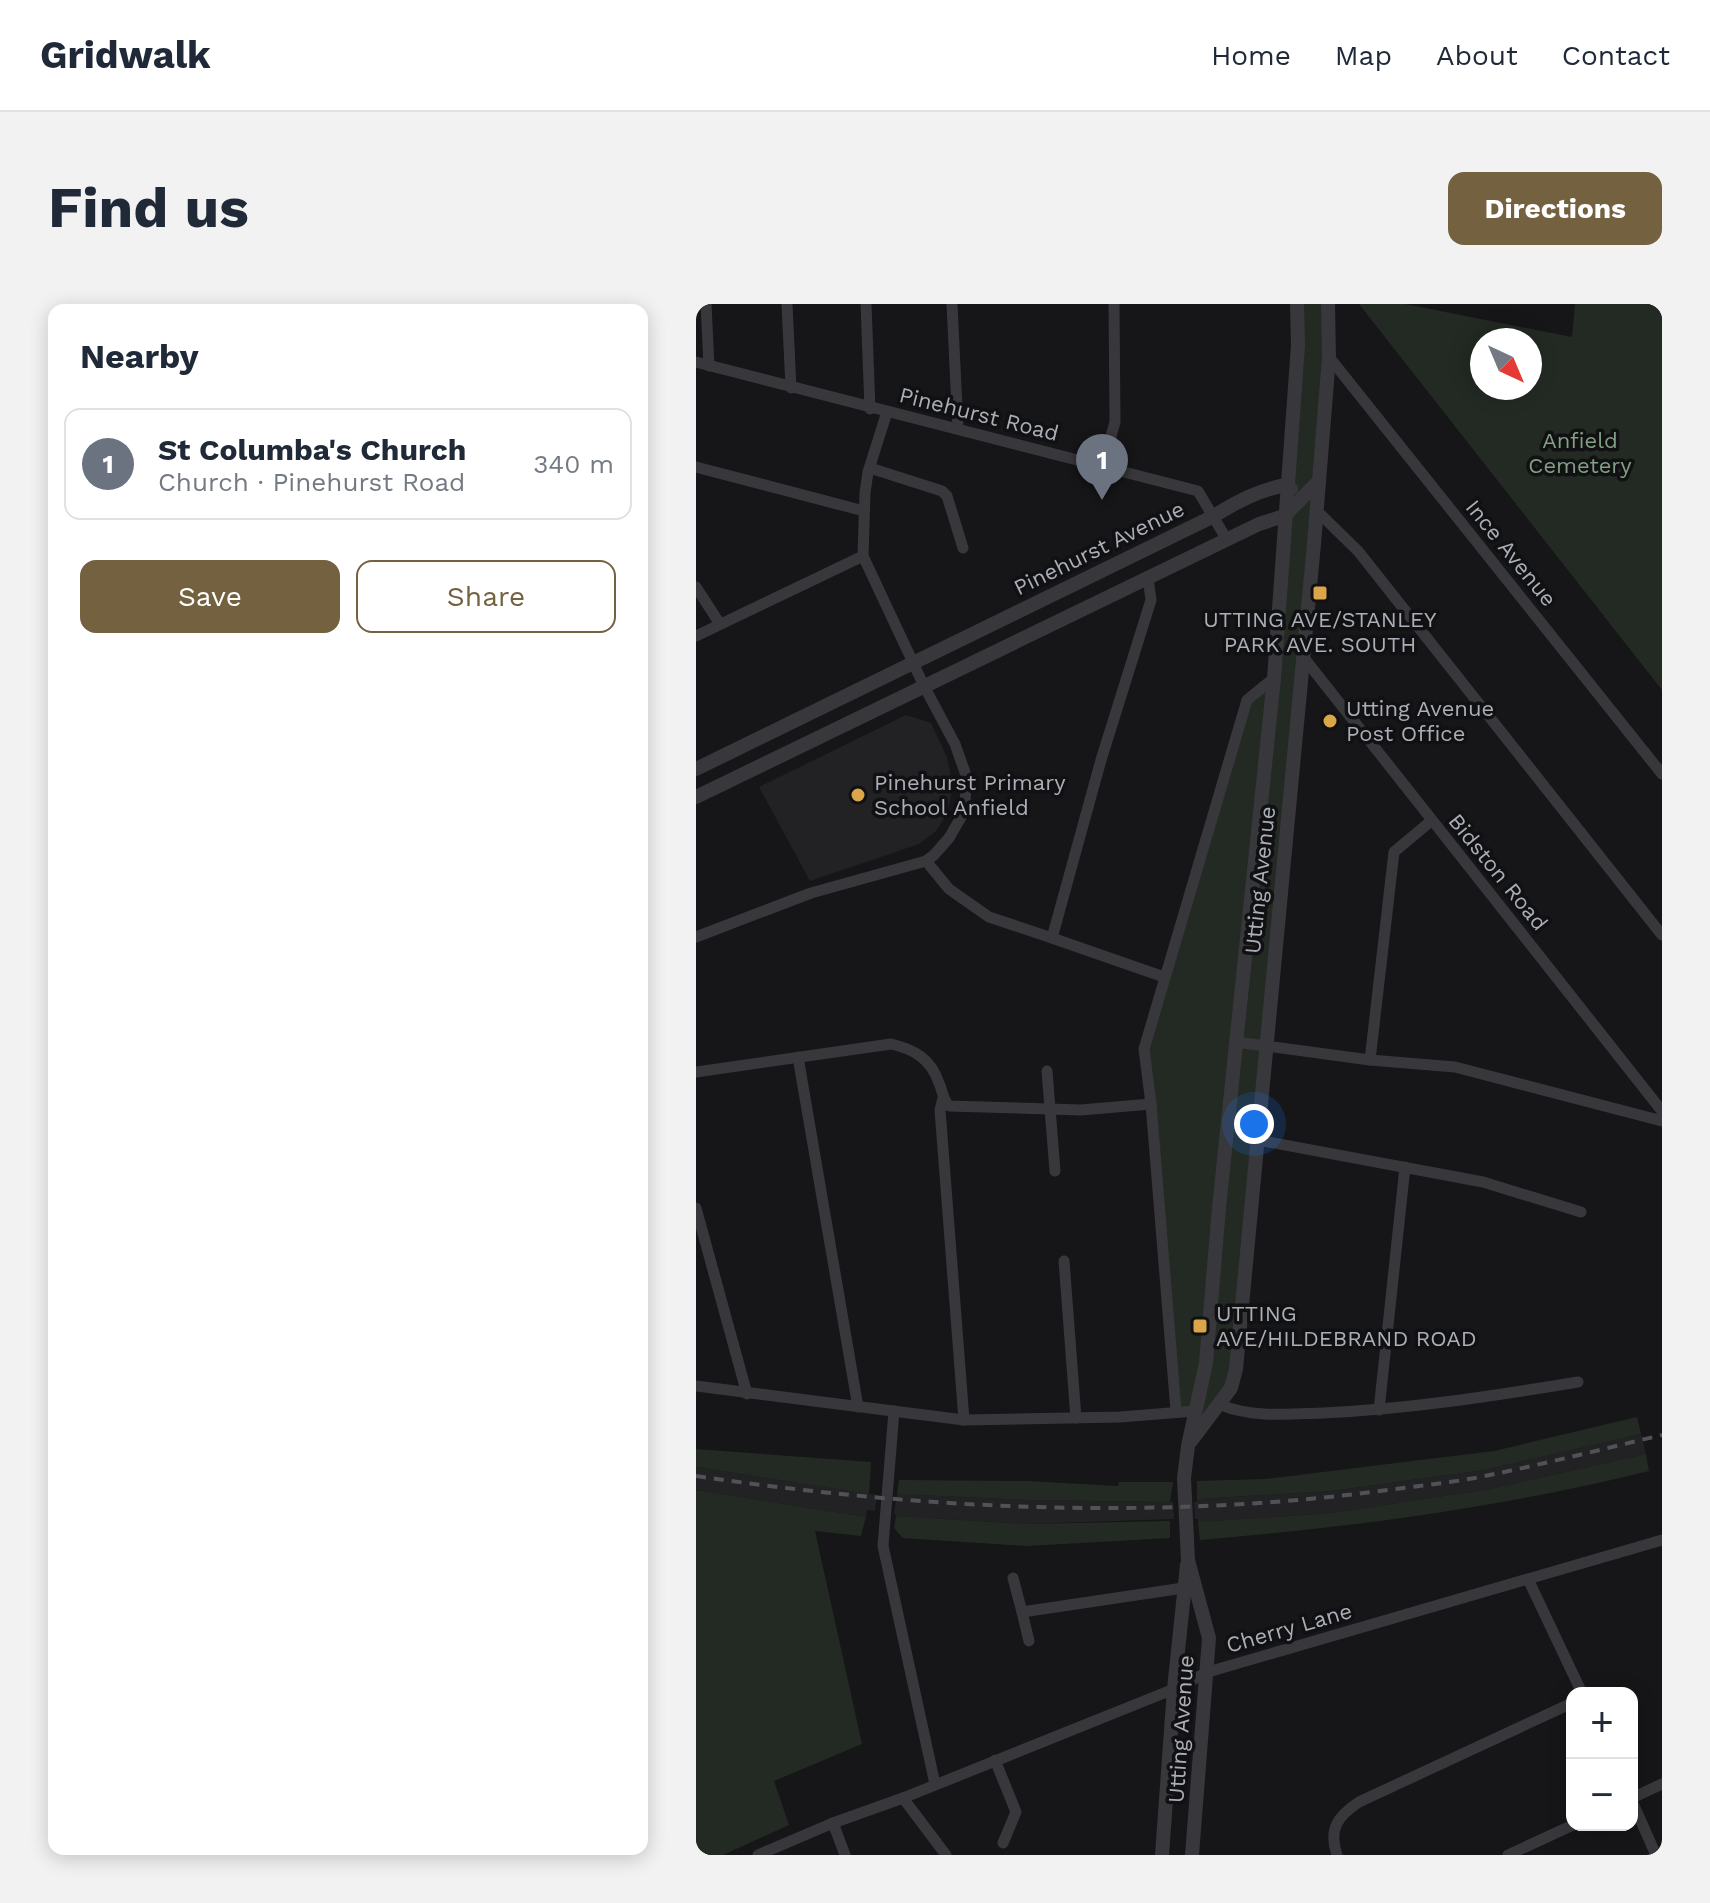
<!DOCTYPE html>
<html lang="en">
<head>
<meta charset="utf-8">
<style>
  body { margin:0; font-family:"Work Sans",sans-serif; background:#f2f2f3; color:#1f2937 }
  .controls { position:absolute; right:24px; bottom:24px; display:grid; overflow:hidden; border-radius:16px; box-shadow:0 4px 20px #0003 }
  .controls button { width:72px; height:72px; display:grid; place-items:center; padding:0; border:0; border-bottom:2px solid #e0e1e3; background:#fff; color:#1f2937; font:40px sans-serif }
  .compass { position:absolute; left:774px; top:24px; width:72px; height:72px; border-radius:50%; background:#fff; box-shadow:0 4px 20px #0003; rotate:136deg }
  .you { position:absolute; left:558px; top:820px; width:28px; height:28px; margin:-20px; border:6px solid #fff; border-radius:50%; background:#1a73e8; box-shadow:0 0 0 12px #1a73e833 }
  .badge { display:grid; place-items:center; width:52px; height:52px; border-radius:50%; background:#746140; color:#fff; font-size:26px; font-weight:700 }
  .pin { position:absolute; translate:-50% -66px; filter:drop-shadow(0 2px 4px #0008) }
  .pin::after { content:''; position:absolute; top:42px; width:28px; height:24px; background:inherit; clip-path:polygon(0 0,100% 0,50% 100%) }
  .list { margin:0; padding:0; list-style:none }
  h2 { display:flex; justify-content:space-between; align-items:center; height:104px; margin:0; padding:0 32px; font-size:34px }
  h2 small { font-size:26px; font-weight:400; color:#747a83 }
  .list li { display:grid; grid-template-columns:52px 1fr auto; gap:24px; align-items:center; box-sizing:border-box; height:112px; margin:0 16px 16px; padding:0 16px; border:2px solid #e0e1e3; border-radius:16px }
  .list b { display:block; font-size:30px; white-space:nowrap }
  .list p { margin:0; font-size:26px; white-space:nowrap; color:#747a83 }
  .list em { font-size:26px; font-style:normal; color:#747a83 }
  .actions { display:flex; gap:16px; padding:24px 32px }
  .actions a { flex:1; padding:18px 0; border:2px solid #746140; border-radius:16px; text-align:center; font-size:28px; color:#746140 }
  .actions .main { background:#746140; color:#fff }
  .map { position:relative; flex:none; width:966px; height:1551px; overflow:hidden; border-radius:16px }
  header { display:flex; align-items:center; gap:48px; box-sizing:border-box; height:112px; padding:0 40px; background:#fff; border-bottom:2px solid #e0e1e3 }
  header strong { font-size:38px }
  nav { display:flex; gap:44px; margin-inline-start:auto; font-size:28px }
  .intro { display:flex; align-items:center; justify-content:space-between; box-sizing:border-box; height:192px; padding:0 48px }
  h1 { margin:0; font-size:56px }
  .button { padding:20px 36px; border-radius:16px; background:#746140; color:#fff; font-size:28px; font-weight:700 }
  main { display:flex; gap:48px; padding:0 48px }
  aside { flex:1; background:#fff; border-radius:16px; box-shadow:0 4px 20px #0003 }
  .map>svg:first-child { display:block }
  .built { fill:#222224 }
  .green { fill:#232a23; fill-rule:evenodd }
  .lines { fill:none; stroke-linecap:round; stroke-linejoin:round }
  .minor { stroke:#38383c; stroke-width:11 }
  .tertiary { stroke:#38383c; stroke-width:14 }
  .rail { stroke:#515257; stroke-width:4; stroke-dasharray:10 8; stroke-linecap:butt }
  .poi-dot { fill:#dba64a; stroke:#111113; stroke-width:3 }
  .labels { text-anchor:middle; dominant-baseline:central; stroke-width:7; stroke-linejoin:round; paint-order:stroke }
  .street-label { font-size:22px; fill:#aaaeb6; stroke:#111113 }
  .park-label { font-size:22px; fill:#839f84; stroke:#111113 }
  .poi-label { font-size:22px; fill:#aaaeb6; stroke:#111113; text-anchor:start }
</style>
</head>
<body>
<header>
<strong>Gridwalk</strong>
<nav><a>Home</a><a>Map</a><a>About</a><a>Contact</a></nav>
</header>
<div class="intro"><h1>Find us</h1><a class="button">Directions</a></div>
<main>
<aside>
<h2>Nearby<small></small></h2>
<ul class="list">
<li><span class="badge" style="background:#6b7280">1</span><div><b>St Columba's Church</b><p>Church · Pinehurst Road</p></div><em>340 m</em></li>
</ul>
<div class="actions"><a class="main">Save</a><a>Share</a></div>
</aside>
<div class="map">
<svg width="966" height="1551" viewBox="0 0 966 1551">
  <rect width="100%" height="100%" fill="#161618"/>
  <g class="built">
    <path d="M210,411l25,8 16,34 6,30 -7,29 -11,16 -16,12 -109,37 -51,-94z"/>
    <path d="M945,1130l5,20 -156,35 -158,24 -134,9v-3h-3l-1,-17h3v-3l134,-8 153,-21z"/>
    <path d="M0,1163l181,28 -2,16 -8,-1 -1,7 -170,-27z"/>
    <path d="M201,1190l132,6 144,2 1,17 -147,5 -131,-8 -2,-3z"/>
  </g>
  <g class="green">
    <path d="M601,0h31l-92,1065 -48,77 7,-35h-19l-32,-361 103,-350 27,-22 10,-162 17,-18 -15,-13z"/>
    <path d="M663,0h46l167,33 3,-33h87v386zM786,36h48v48h-48z"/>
    <path d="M941,1113l4,17 -157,36 -153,21 -134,8v-18l68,-2 229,-28z"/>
    <path d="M0,1145l175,13 -2,32 -173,-27z"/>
    <path d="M950,1150l3,17c-150,37 -296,56 -449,69l-2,-18 134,-9 158,-24z"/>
    <path d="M203,1176l129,1 90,5 1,-4h54l-3,20 -141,-2 -132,-6z"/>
    <path d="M0,1186l170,27 -5,19 -46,-5 47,213 -88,37 15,44 -66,30h-27z"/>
    <path d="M200,1212l131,8 143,-3v17l-143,8 -124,-8 -9,-10z"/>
  </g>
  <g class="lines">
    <g class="minor">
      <path d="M10,0l3,62"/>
      <path d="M91,0l4,84"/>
      <path d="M170,0l4,105"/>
      <path d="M256,0l6,125"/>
      <path d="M633,53l333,417"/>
      <path d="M0,58l502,129 29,49"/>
      <path d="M407,161l12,-43 -1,-118"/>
      <path d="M0,163l168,44"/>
      <path d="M174,164l72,23 5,5 16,52"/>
      <path d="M620,206l42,41 304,384"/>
      <path d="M0,283l24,37"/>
      <path d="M0,332l167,-80"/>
      <path d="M608,354l358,453"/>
      <path d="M230,557l23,28 40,28 63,21 49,-178 50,-160 -3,-22"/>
      <path d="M0,633l115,-44 115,-32 8,-6 15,-17 15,-26 3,-34 -12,-34 -31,-58 -61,-130 2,-63 3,-21 19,-60"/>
      <path d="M356,634l112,39"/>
      <path d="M540,738l134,18 85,7 207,54"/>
      <path d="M102,753l60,350"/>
      <path d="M674,756l24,-208 37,-31"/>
      <path d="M351,767l8,100"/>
      <path d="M0,768l195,-28c23,5 40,15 48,39 4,9 3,15 10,23l132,4 70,-6"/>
      <path d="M247,794l-3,12 24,310"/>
      <path d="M562,836l225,42 98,30"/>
      <path d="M0,904l51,186"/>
      <path d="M368,957l12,157"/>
      <path d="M0,1082l268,34 156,-3 75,-6"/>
      <path d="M525,1101c31,13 70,9 102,8 86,-4 170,-17 255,-31"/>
      <path d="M683,1106l26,-243"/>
      <path d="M198,1107l-11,135 52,238"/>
      <path d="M480,1107l-25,-307 -7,-55 103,-349 27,-22"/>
      <path d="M317,1274l9,34"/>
      <path d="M832,1275l54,114"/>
      <path d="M333,1337l-7,-29 168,-25"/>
      <path d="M299,1456l21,52 -13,31"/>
      <path d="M207,1494l43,57"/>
      <path d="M936,1494l30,-14"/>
      <path d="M936,1497l24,54"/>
      <path d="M137,1519l12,32"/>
      <path d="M62,1551l75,-32 70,-25 271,-109 34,-17 454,-132"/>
      <path d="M641,1551c-9,-26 1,-39 22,-53l213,-99"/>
      <path d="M812,1551l65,-30"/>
    </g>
    <g class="tertiary">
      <path d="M0,465l518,-253c24,-15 45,-26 72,-31l5,4"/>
      <path d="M0,493l563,-273 25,-8 35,-35"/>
      <path d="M495,1137l40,-53 5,-19 78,-825 15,-187 -1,-53"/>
      <path d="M466,1551l12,-166 13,-124"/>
      <path d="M496,1551l17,-217 -21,-78 -4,-82 4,-32 18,-83 13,-155 55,-530 24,-333 -1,-41"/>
    </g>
    <path class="rail" d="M0,1172c232,34 467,45 699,13 30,-4 61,-7 90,-13 59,-12 118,-27 177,-41"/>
  </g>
  <g class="poi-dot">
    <rect x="616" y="281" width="16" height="16" rx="4"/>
    <circle cx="634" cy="417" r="8"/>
    <circle cx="162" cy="491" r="8"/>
    <rect x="496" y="1014" width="16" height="16" rx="4"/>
  </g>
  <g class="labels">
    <g class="street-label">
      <text transform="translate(283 110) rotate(14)">Pinehurst Road</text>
      <text transform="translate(403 244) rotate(-26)">Pinehurst Avenue</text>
      <text transform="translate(815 249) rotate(51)">Ince Avenue</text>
      <text transform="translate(802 568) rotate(51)">Bidston Road</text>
      <text transform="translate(564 576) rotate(-84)">Utting Avenue</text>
      <text transform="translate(593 1324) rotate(-16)">Cherry Lane</text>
      <text transform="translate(485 1425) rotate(-86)">Utting Avenue</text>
    </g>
    <g class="park-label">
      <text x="884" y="136">Anfield<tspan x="884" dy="25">Cemetery</tspan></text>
    </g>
    <g class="poi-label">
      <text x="624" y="315" text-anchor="middle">UTTING AVE/STANLEY<tspan x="624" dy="25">PARK AVE. SOUTH</tspan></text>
      <text x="650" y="404">Utting Avenue<tspan x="650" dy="25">Post Office</tspan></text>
      <text x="178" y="478">Pinehurst Primary<tspan x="178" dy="25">School Anfield</tspan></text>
      <text x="520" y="1009">UTTING<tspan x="520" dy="25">AVE/HILDEBRAND ROAD</tspan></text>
    </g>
  </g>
</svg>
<div class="controls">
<button>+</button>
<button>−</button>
</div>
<svg class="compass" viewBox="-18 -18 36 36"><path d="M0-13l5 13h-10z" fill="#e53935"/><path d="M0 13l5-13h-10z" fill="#747a83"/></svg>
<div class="you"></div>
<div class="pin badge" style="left:406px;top:196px;background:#6b7280">1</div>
</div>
</main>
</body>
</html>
